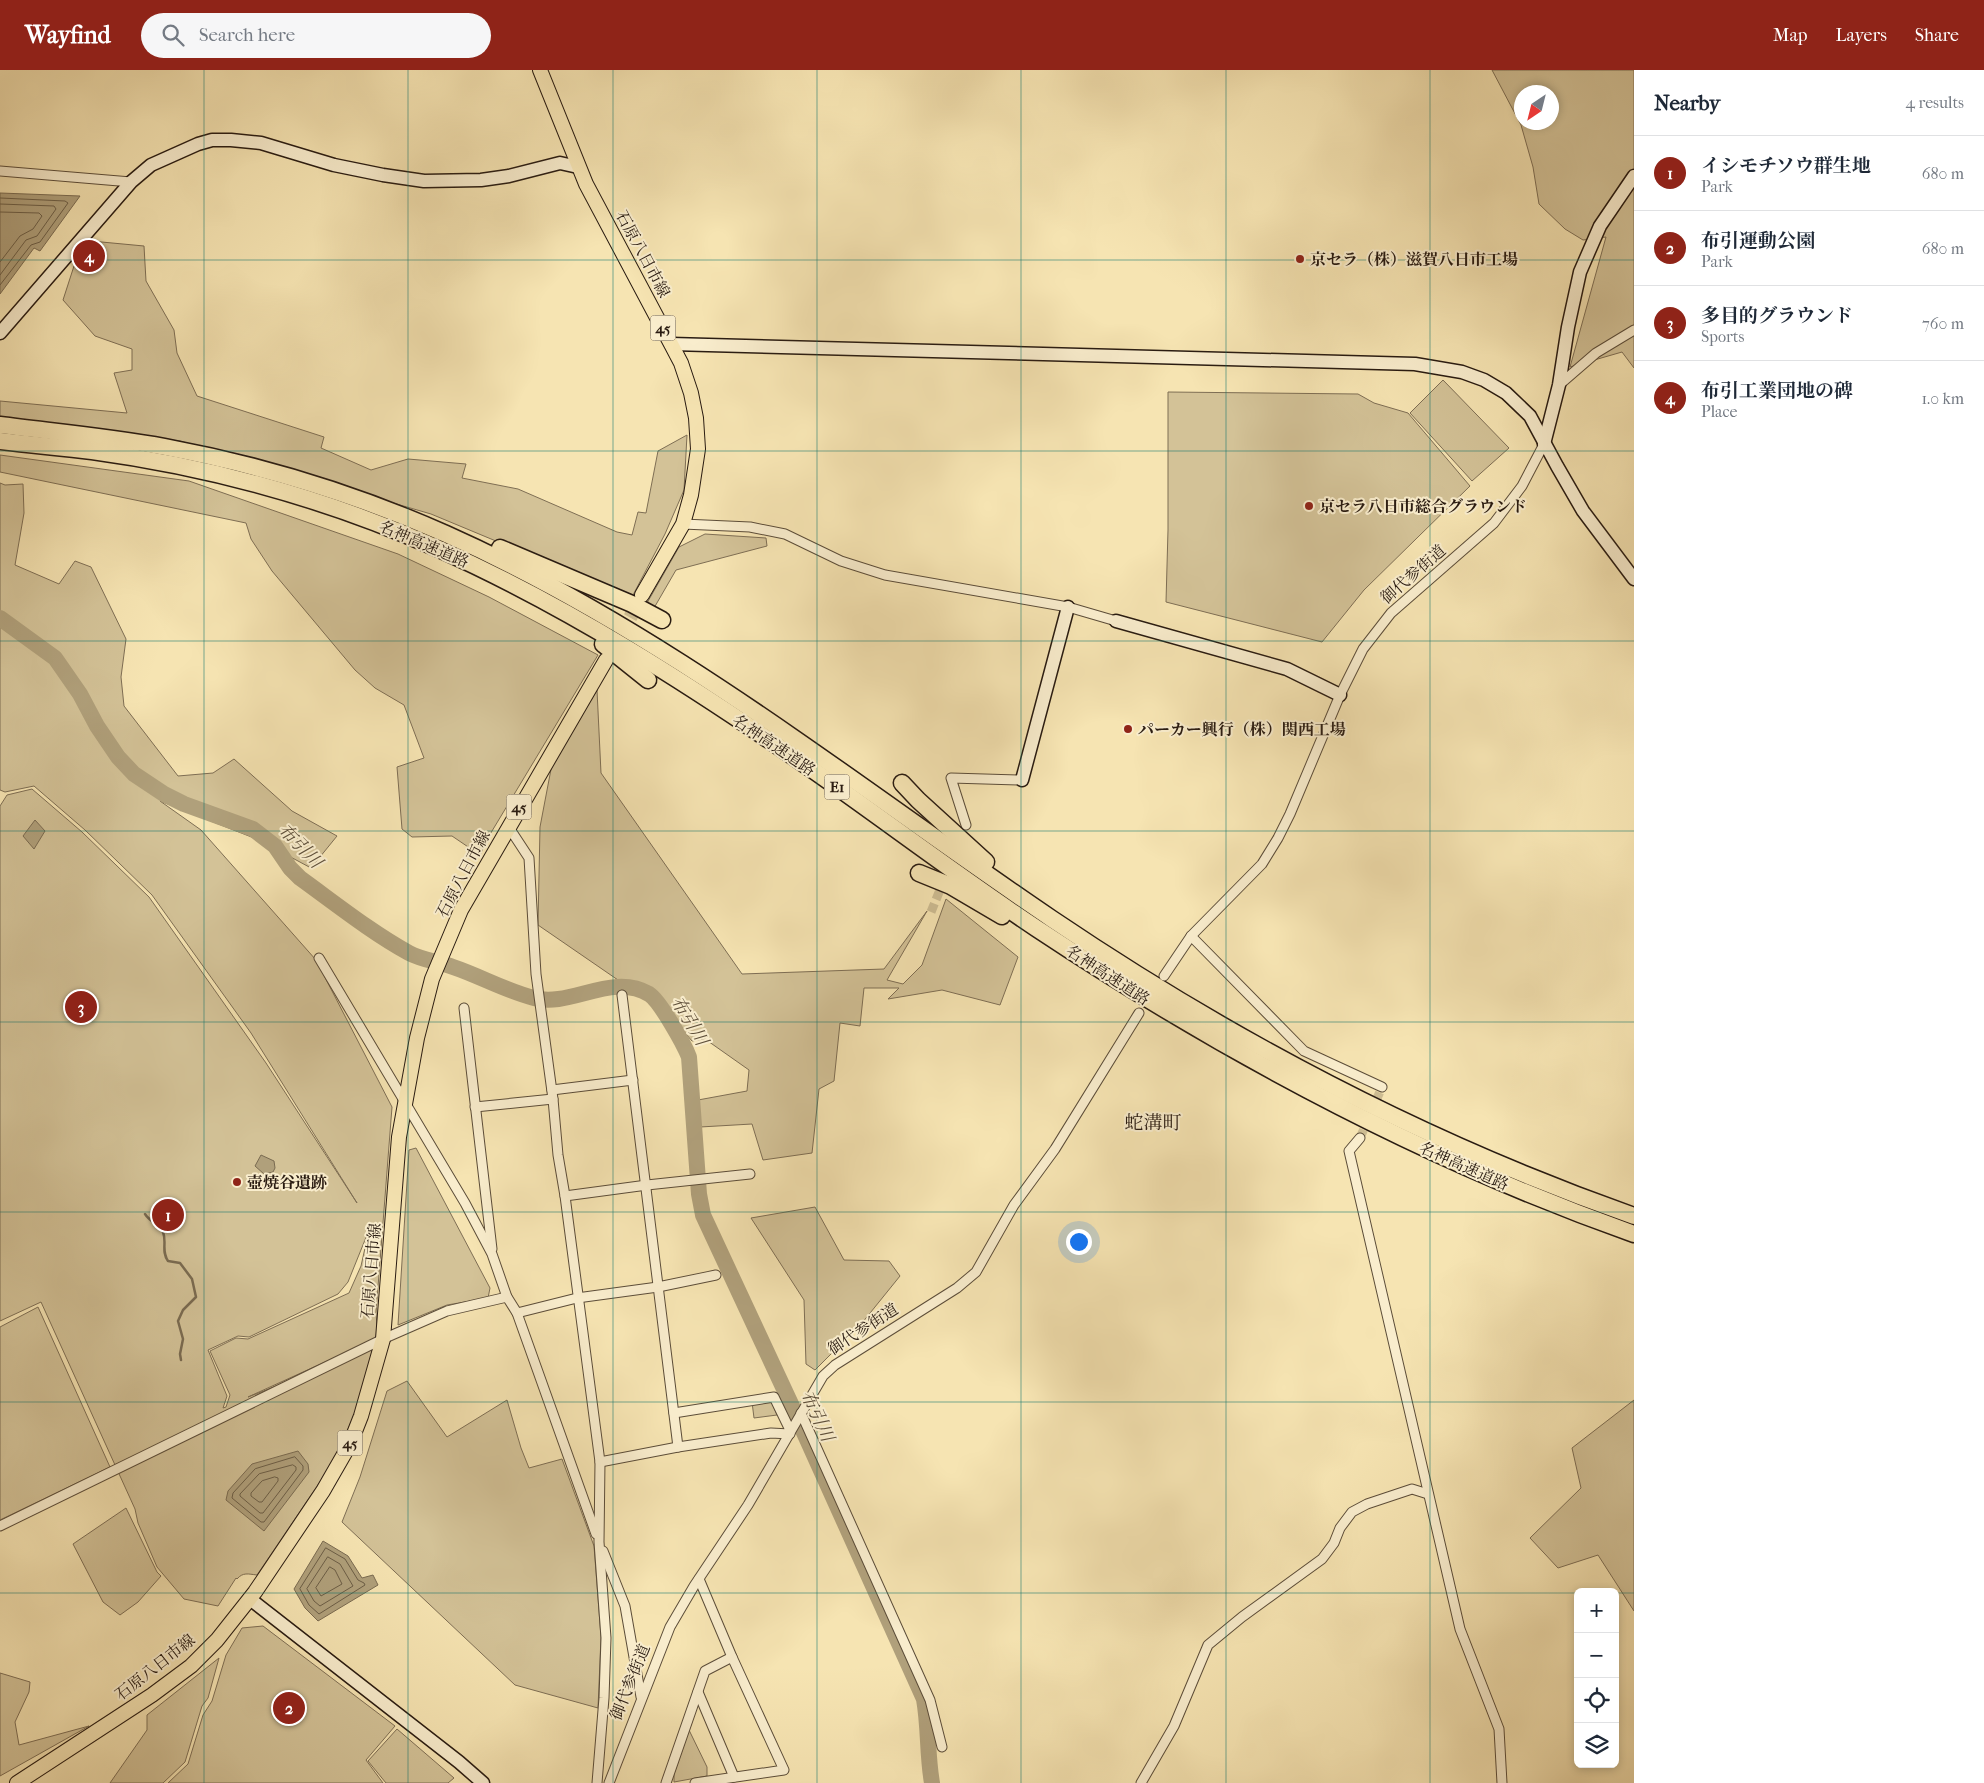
<!DOCTYPE html>
<html lang="en">
<head>
<meta charset="utf-8">
<style>
  body { margin:0; font-family:"IM FELL French Canon","Noto Serif JP",serif; background:#f6f6f7; color:#1f2937 }
  .controls { position:absolute; right:15px; bottom:15px; display:grid; overflow:hidden; border-radius:8px; box-shadow:0 2px 8px #0003 }
  .controls button { width:45px; height:45px; display:grid; place-items:center; padding:0; border:0; border-bottom:1px solid #e0e1e3; background:#fff; color:#1f2937; font:25px sans-serif }
  .compass { position:absolute; left:1514px; top:15px; width:45px; height:45px; border-radius:50%; background:#fff; box-shadow:0 2px 8px #0003; rotate:215deg }
  .you { position:absolute; left:1078px; top:1171px; width:18px; height:18px; margin:-12px; border:4px solid #fff; border-radius:50%; background:#1a73e8; box-shadow:0 0 0 8px #1a73e833 }
  .badge { display:grid; place-items:center; width:32px; height:32px; border-radius:50%; background:#8f2418; color:#fff; font-size:16px; font-weight:700 }
  .pin { position:absolute; translate:-50% -50%; border:2px solid #fff; box-shadow:0 1px 5px #0006 }
  .list { margin:0; padding:0; list-style:none }
  h2 { display:flex; justify-content:space-between; align-items:center; height:65px; margin:0; padding:0 20px; font-size:21px }
  h2 small { font-size:16px; font-weight:400; color:#747a83 }
  .list li { display:grid; grid-template-columns:32px 1fr auto; gap:15px; align-items:center; box-sizing:border-box; height:75px; padding:0 20px; border-top:1px solid #e0e1e3 }
  .list b { display:block; font-size:19px; white-space:nowrap }
  .list p { margin:0; font-size:16px; white-space:nowrap; color:#747a83 }
  .list em { font-size:16px; font-style:normal; color:#747a83 }
  .icon { flex:none; width:28px; height:28px; fill:none; stroke:currentColor; stroke-width:2; stroke-linecap:round; stroke-linejoin:round }
  .map { position:relative; flex:none; width:1634px; height:1713px; overflow:hidden }
  header { display:flex; align-items:center; gap:30px; box-sizing:border-box; height:70px; padding:0 25px; background:#8f2418; color:#fff }
  header strong { font-size:24px }
  nav { display:flex; gap:28px; margin-inline-start:auto; font-size:18px }
  .search { width:350px; height:45px; background:#f6f6f7; display:flex; align-items:center; gap:12px; box-sizing:border-box; padding:0 18px; border-radius:28px; color:#747a83; font-size:19px }
  main { display:flex }
  aside { flex:1; background:#fff }
  .map>svg:first-child { display:block }
  .green { fill:#d3c297; stroke:#7e6e54; fill-rule:evenodd }
  .water { fill:#b0a07b; stroke:#7a6b51 }
  .lines { fill:none; stroke-linecap:round; stroke-linejoin:round }
  .shore { stroke:#6c5e46; stroke-width:1 }
  .stream { stroke:#7a6b51; stroke-width:2.5 }
  .river { stroke:#b0a07b; stroke-width:16 }
  .street-tunnel { stroke:#cdbc92; stroke-width:9; stroke-dasharray:9 4.5; stroke-linecap:butt }
  .primary-tunnel { stroke:#cdbc92; stroke-width:14; stroke-dasharray:14 7; stroke-linecap:butt }
  .street-casing { stroke:#5c4d39; stroke-width:11 }
  .secondary-casing { stroke:#291b11; stroke-width:15 }
  .primary-casing { stroke:#291b11; stroke-width:16 }
  .highway-casing { stroke:#291b11; stroke-width:19 }
  .street { stroke:#f9edcd; stroke-width:9 }
  .secondary { stroke:#f9edcd; stroke-width:12 }
  .primary { stroke:#f6e4b2; stroke-width:14 }
  .highway { stroke:#f6e4b2; stroke-width:16 }
  .grid { fill:none; stroke:#0f766e; stroke-width:1; stroke-opacity:0.55 }
  .poi-dot { fill:#8f2418; stroke:#f9edcd; stroke-width:2 }
  .labels { text-anchor:middle; dominant-baseline:central; stroke-width:4; stroke-linejoin:round; paint-order:stroke }
  .shield { fill:#f9edcd; stroke:#675a49; stroke-width:1 }
  .shield-label { font-size:15px; font-weight:bold; fill:#291b11 }
  .street-label { font-size:16px; fill:#291b11; stroke:#f9edcd }
  .poi-label { font-size:16px; font-weight:bold; fill:#291b11; stroke:#f9edcd; text-anchor:start }
  .water-label { font-size:18px; font-style:italic; fill:#5f503b; stroke:#f9edcd }
  .quarter-label { font-size:19px; fill:#291b11; stroke:#f9edcd }
</style>
</head>
<body>
<header>
<strong>Wayfind</strong>
<div class="search"><svg class="icon" aria-label="search" viewBox="0 0 24 24"><circle cx="10" cy="10" r="6"/><path d="M15 15l6 6"/></svg>Search here</div>
<nav><a>Map</a><a>Layers</a><a>Share</a></nav>
</header>
<main>
<div class="map">
<svg width="1634" height="1713" viewBox="0 0 1634 1713">
  <rect width="100%" height="100%" fill="#f6e4b2"/>
  <filter id="stains"><feTurbulence type="fractalNoise" baseFrequency=".004" numOctaves="4"/><feColorMatrix values="0 0 0 0 .2 0 0 0 0 .09 0 0 0 0 .02 0 0 0 .5 -.17"/></filter>
  <radialGradient id="worn" r=".72"><stop offset=".6" stop-color="#630" stop-opacity="0"/><stop offset="1" stop-color="#630" stop-opacity=".3"/></radialGradient>
  <g class="green">
    <path d="M1492,0h142v298l-12,-16 -52,15 36,-130 -23,3 -18,-11 -26,-25 -6,-37 -12,-42zM1522,22h30v30h-30z"/>
    <path d="M91,171l53,5 2,35 28,49 3,23 20,43 127,41 -3,11 50,22 37,-11 58,5 -4,14 56,11 99,43 15,3 6,-23 8,1 12,-62 29,-16 -3,55 -19,44 -32,61 -41,-14 -161,-67 -251,-73 -180,-20v-20l127,12 -13,-40 18,-3v-21l-37,-13 -32,-36 11,-34 19,-6z"/>
    <path d="M1443,310l66,68 -37,33 -62,-68z"/>
    <path d="M1168,322l190,2 16,9 34,10 62,73 -106,104 -42,52 -156,-40 2,-72z"/>
    <path d="M0,385l189,26 209,73 91,43 109,58 -109,181 -9,19 -28,-19 -40,1 -10,-8 -5,-62 27,-9 -20,-53 -29,-17 -20,-18 -83,-99 -21,-32 -5,-16 -246,-51z"/>
    <path d="M0,413l5,2 18,-1 1,29 -9,52 44,19 16,-23 16,6 35,72 -5,38 3,29 54,70 35,-3 21,-14 58,52 45,25 -26,32 -52,-28 -99,-39 41,29 115,130 76,147 -16,206 2,25 -130,59 126,-49 -19,65 -21,48 -77,114c-9,-1 -14,-3 -20,4l-1,-1 -18,28 -34,-7 -27,-32 -19,-44 -3,-14 -94,-207 -41,19v-515l7,-11 25,-6 50,43 67,65 117,166 91,140 -106,-170 -99,-138 -67,-65 -51,-44 -29,6 -5,-2zM369,1160l-8,36 -12,27 -101,46 -12,-1 -26,13 20,44 -4,12 -3,1 4,-12 -19,-46 30,-14 11,1 89,-43 10,-12z"/>
    <path d="M705,464l61,4 1,8 -91,24 -22,38 -7,-5 32,-56z"/>
    <path d="M597,620l4,83 141,201 142,-5 43,-58 -40,69 16,4 19,-19 24,-66 72,58 -18,48 -58,-15 -54,9 11,-11h-35l-4,38 -20,-3 -6,58 -15,8 -7,64 -49,7 -11,-36 -52,3 -2,-27 49,-9 2,-21 -44,-31 -13,2 -48,-56 -26,-5 -80,-55 2,-98 12,-63z"/>
    <path d="M416,1078l74,140 -2,10 -41,7 -49,20 11,-175z"/>
    <path d="M815,1137l29,53 45,1 11,15 -38,47 -47,47 -9,-6 -2,-64 -53,-82z"/>
    <path d="M38,1237l72,160 -110,53v-193z"/>
    <path d="M407,1311l40,56 60,-37 14,48 8,20 33,-9 32,87 7,91 -3,71 -83,-23 -173,-163 18,-45 27,-86z"/>
    <path d="M767,1330l5,3 5,12 -23,3 -2,-16z"/>
    <path d="M1634,1330v211l-36,-56 -40,13 -28,-30 51,-50 -9,-40z"/>
    <path d="M126,1438l31,64 4,4 -23,26 -18,13 -17,-13 -30,-58z"/>
    <path d="M263,1556l132,100 -29,34 17,23h-215l20,-19 15,-49 9,-14 14,-46 16,-27z"/>
    <path d="M219,1588l-11,40 -6,8 -17,56 -22,21h-53l37,-53v-15z"/>
    <path d="M0,1603l30,9 -1,10 -14,30 4,23 70,-19 -89,50z"/>
    <path d="M397,1659l57,49 -6,5h-62l-18,-22z"/>
    <path d="M689,1660l18,37v9l-33,6v-8z"/>
  </g>
  <g class="water">
    <path d="M0,123l80,3 -40,55 -6,-3 -34,46z"/>
    <path d="M35,750l10,11 -11,18 -11,-13z"/>
    <path d="M261,1085l13,6 1,7 -2,4 -9,2 -9,-8z"/>
    <path d="M298,1381l10,13 1,8 -45,59 -38,-31 2,-9 24,-27z"/>
    <path d="M323,1471l25,15 14,22 11,-3 5,10 -60,36 -13,-13 -11,-19z"/>
  </g>
  <g class="lines">
    <g class="shore">
      <path d="M0,128l65,3 3,2 -28,39 -9,3 -31,40"/>
      <path d="M0,134l54,2 2,3 -19,27 -11,4 -26,35"/>
      <path d="M0,142l39,1 3,3 -9,13 -13,7 -20,26"/>
      <path d="M295,1387l8,9v4l-39,52h-3l-29,-24 1,-5 22,-24z"/>
      <path d="M293,1395l3,2v3l-33,43h-3l-20,-17v-2l19,-20z"/>
      <path d="M275,1407l3,1v3l-16,21h-3l-8,-6v-3l11,-12z"/>
      <path d="M326,1478l19,11 13,21 6,3 1,2 -46,29 -10,-9 -9,-16z"/>
      <path d="M328,1487l12,7 13,22 -33,20 -6,-5 -7,-12z"/>
      <path d="M330,1497l5,3 7,14 -21,12 -5,-8z"/>
    </g>
    <path class="stream" d="M145,1144c5,8 14,10 18,18 4,10 -2,19 5,29l12,2 12,16 4,18 -13,13 -5,11 5,18 -3,15 1,6"/>
    <path class="river" d="M0,548l55,40 25,36 17,32 21,31 16,17 30,20 20,10 69,25 22,17 15,22 10,10c36,26 71,54 109,75 13,7 30,9 44,14 27,9 53,24 81,31 36,10 78,-26 115,-4 11,7 35,50 40,63l10,137 4,21 94,202 127,282c5,28 3,56 8,84"/>
    <g class="street-tunnel">
      <path d="M931,842l13,-32"/>
      <path d="M1360,1068l22,-51"/>
    </g>
    <path class="primary-tunnel" d="M620,566l21,-38"/>
    <defs>
      <g id="street">
        <path d="M0,101l131,11"/>
        <path d="M1559,315l37,-32 38,-23"/>
        <path d="M683,454l67,3 35,7 56,27 44,14 183,32 48,14"/>
        <path d="M966,755l-15,-47 71,2"/>
        <path d="M508,756l21,32 7,116 17,125 5,56 7,41 35,266 -1,80 7,96 -2,60 -7,85"/>
        <path d="M1191,866l113,115 78,36"/>
        <path d="M319,888l146,245 27,51 15,43 10,16 79,221"/>
        <path d="M1164,906l27,-40 71,-72 16,-26 12,-24 50,-119 23,-46 28,-36 103,-90 28,-37 22,-42"/>
        <path d="M622,925l56,452"/>
        <path d="M464,938l28,241"/>
        <path d="M552,1020l81,-10"/>
        <path d="M475,1037l78,-8"/>
        <path d="M1360,1068l-11,13 111,478 39,100 3,54"/>
        <path d="M565,1126l82,-11 103,-11"/>
        <path d="M517,1243l60,-15 81,-11 58,-12"/>
        <path d="M801,1343l129,287 12,47"/>
        <path d="M600,1392l78,-15 93,-14 19,1 -1,-6 -15,-31 -100,16"/>
        <path d="M0,1456l383,-187 64,-28 60,-14"/>
        <path d="M603,1481l22,55 16,91"/>
        <path d="M698,1622l36,85"/>
        <path d="M609,1713l61,-156 24,-41 54,-81 75,-129 12,-11 122,-77 19,-16 38,-67 41,-56 84,-136"/>
        <path d="M666,1713l39,-112 27,-14"/>
        <path d="M695,1713l89,-13 -52,-113 -33,-78"/>
        <path d="M1141,1713l33,-57 34,-81 34,-28 80,-58 12,-16 6,-15 12,-16 15,-8 45,-15 16,5"/>
      </g>
      <g id="secondary">
        <path d="M0,263l131,-151 20,-17 47,-21 14,-4h19l30,3 73,22 49,10 41,6 57,-1 28,-4 51,-13 18,4"/>
        <path d="M671,274l744,20 47,8 22,8 22,13 24,23 27,50 26,45 51,68"/>
        <path d="M1544,374l15,-59 9,-58 12,-55 20,-46 34,-50"/>
        <path d="M1116,551l171,48 53,26"/>
        <path d="M1022,710l46,-173"/>
        <path d="M250,1529l209,163 24,21"/>
      </g>
      <g id="primary">
        <path d="M540,0l46,114 85,160 10,19 10,30 5,25 2,31 -7,46 -8,29 -41,71"/>
        <path d="M17,1713l135,-88 39,-29 26,-26 38,-48 68,-101 27,-47 11,-28 22,-77 16,-202 18,-99 15,-59 29,-69 145,-250"/>
      </g>
      <g id="highway">
        <path d="M0,355c55,7 110,12 165,22 96,18 191,47 281,87 220,98 408,251 606,385 182,123 375,224 582,297"/>
        <path d="M0,371c31,4 61,6 92,10 118,16 237,49 345,97 132,59 255,138 373,220 76,53 149,109 226,160 187,124 386,231 598,306"/>
        <path d="M500,478l132,56 30,16"/>
        <path d="M603,574l45,36"/>
        <path d="M902,713l16,17 68,62"/>
        <path d="M919,803l32,13 51,30"/>
      </g>
    </defs>
    <use href="#street" class="street-casing"/>
    <use href="#secondary" class="secondary-casing"/>
    <use href="#primary" class="primary-casing"/>
    <use href="#highway" class="highway-casing"/>
    <use href="#street" class="street"/>
    <use href="#secondary" class="secondary"/>
    <use href="#primary" class="primary"/>
    <use href="#highway" class="highway"/>
  </g>
  <path class="grid" d="M204,0v1713M408,0v1713M613,0v1713M817,0v1713M1021,0v1713M1226,0v1713M1430,0v1713M0,190h1634M0,381h1634M0,571h1634M0,761h1634M0,952h1634M0,1142h1634M0,1332h1634M0,1523h1578M1615,1523h19"/>
  <g class="poi-dot">
    <circle cx="1300" cy="189" r="5"/>
    <circle cx="1309" cy="436" r="5"/>
    <circle cx="1128" cy="659" r="5"/>
    <circle cx="237" cy="1112" r="5"/>
  </g>
  <g class="labels">
    <g class="shield">
      <rect x="650.5" y="245.5" width="25" height="25" rx="4"/>
      <rect x="824.5" y="704.5" width="25" height="25" rx="4"/>
      <rect x="506.5" y="724.5" width="25" height="25" rx="4"/>
      <rect x="337.5" y="1360.5" width="25" height="25" rx="4"/>
    </g>
    <g class="shield-label">
      <text x="663" y="258">45</text>
      <text x="837" y="717">E1</text>
      <text x="519" y="737">45</text>
      <text x="350" y="1373">45</text>
    </g>
    <g class="street-label">
      <text transform="translate(643 184) rotate(62)">石原八日市線</text>
      <text transform="translate(424 474) rotate(23)">名神高速道路</text>
      <text transform="translate(1413 504) rotate(-41)">御代参街道</text>
      <text transform="translate(774 675) rotate(34)">名神高速道路</text>
      <text transform="translate(463 804) rotate(-62)">石原八日市線</text>
      <text transform="translate(1108 905) rotate(33)">名神高速道路</text>
      <text transform="translate(1464 1096) rotate(24)">名神高速道路</text>
      <text transform="translate(371 1201) rotate(-85)">石原八日市線</text>
      <text transform="translate(863 1259) rotate(-33)">御代参街道</text>
      <text transform="translate(155 1597) rotate(-38)">石原八日市線</text>
      <text transform="translate(630 1612) rotate(-68)">御代参街道</text>
    </g>
    <g class="poi-label">
      <text x="1310" y="189">京セラ（株）滋賀八日市工場</text>
      <text x="1319" y="436">京セラ八日市総合グラウンド</text>
      <text x="1138" y="659">パーカー興行（株）関西工場</text>
      <text x="247" y="1112">壺焼谷遺跡</text>
    </g>
    <g class="water-label">
      <text transform="translate(300 776) rotate(46)">布引川</text>
      <text transform="translate(689 951) rotate(59)">布引川</text>
      <text transform="translate(817 1346) rotate(65)">布引川</text>
    </g>
    <g class="quarter-label">
      <text x="1153" y="1053">蛇溝町</text>
    </g>
  </g>
  <rect width="100%" height="100%" filter="url(#stains)"/>
  <rect width="100%" height="100%" fill="url(#worn)"/>
</svg>
<div class="controls">
<button>+</button>
<button>−</button>
<button><svg class="icon" aria-label="locate" viewBox="0 0 24 24"><circle cx="12" cy="12" r="6"/><path d="M12 2v4M12 18v4M2 12h4M18 12h4"/></svg></button>
<button><svg class="icon" aria-label="layers" viewBox="0 0 24 24"><path d="M12 4l9 5-9 5-9-5zM3 14l9 5 9-5"/></svg></button>
</div>
<svg class="compass" viewBox="-18 -18 36 36"><path d="M0-13l5 13h-10z" fill="#e53935"/><path d="M0 13l5-13h-10z" fill="#747a83"/></svg>
<div class="you"></div>
<div class="pin badge" style="left:168px;top:1145px">1</div>
<div class="pin badge" style="left:289px;top:1638px">2</div>
<div class="pin badge" style="left:81px;top:937px">3</div>
<div class="pin badge" style="left:89px;top:186px">4</div>
</div>
<aside>
<h2>Nearby<small>4 results</small></h2>
<ul class="list">
<li><span class="badge">1</span><div><b>イシモチソウ群生地</b><p>Park</p></div><em>680 m</em></li>
<li><span class="badge">2</span><div><b>布引運動公園</b><p>Park</p></div><em>680 m</em></li>
<li><span class="badge">3</span><div><b>多目的グラウンド</b><p>Sports</p></div><em>760 m</em></li>
<li><span class="badge">4</span><div><b>布引工業団地の碑</b><p>Place</p></div><em>1.0 km</em></li>
</ul>
</aside>
</main>
</body>
</html>
